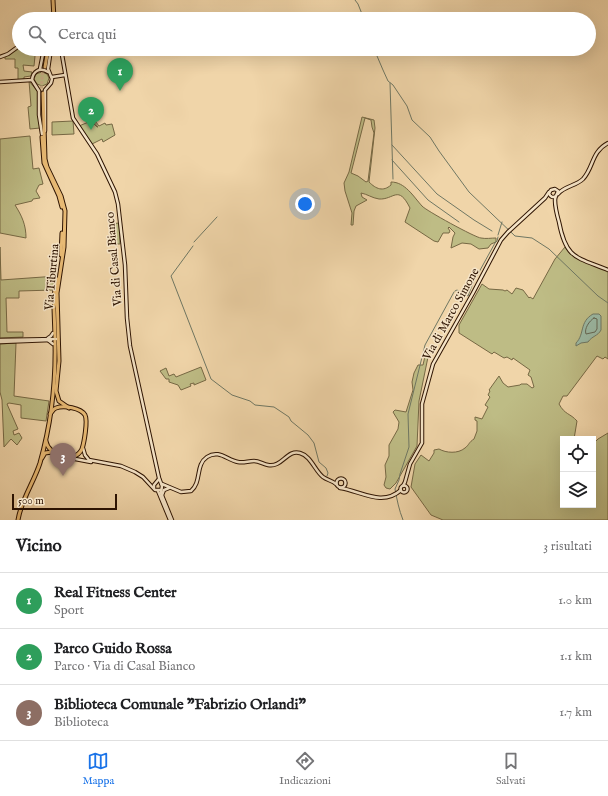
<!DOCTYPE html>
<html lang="it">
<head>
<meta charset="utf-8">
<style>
  body { margin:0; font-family:"IM FELL English",serif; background:#f6f6f6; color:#202124 }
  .controls { position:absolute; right:12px; bottom:12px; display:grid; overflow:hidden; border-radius:0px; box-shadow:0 4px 16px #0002 }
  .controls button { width:36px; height:36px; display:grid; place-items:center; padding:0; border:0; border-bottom:1px solid #e0e0e0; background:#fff; color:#202124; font:20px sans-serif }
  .scale { position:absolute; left:12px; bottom:10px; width:105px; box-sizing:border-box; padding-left:4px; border:2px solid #2e1402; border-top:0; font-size:11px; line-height:14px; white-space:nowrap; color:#2e1402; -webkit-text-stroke:3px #f5e4c7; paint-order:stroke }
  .you { position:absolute; left:305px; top:204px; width:14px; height:14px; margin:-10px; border:3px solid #fff; border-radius:50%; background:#1a73e8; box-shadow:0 0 0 6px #1a73e833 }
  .badge { display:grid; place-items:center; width:26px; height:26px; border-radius:50%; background:#1a73e8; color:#fff; font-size:13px; font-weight:700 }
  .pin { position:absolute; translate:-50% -33px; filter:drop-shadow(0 1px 2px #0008) }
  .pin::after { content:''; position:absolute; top:21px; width:14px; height:12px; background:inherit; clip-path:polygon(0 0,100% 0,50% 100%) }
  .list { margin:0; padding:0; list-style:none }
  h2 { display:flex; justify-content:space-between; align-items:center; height:52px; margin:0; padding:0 16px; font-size:17px }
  h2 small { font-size:13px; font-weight:400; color:#757577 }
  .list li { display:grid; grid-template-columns:26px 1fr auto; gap:12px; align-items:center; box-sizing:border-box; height:56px; padding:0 16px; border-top:1px solid #e0e0e0 }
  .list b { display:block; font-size:15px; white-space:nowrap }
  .list p { margin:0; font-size:13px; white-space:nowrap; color:#757577 }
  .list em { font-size:13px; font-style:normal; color:#757577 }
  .icon { flex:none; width:22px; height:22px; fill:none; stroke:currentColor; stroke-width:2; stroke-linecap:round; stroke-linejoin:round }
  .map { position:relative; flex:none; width:608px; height:520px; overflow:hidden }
  .search { position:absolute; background:#fff; box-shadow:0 4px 16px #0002; left:12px; right:12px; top:12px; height:44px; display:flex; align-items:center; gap:10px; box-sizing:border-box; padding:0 14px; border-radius:22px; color:#757577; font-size:15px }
  .sheet { height:220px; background:#fff }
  nav { display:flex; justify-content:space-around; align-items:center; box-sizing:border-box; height:56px; border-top:1px solid #e0e0e0; background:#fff; font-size:11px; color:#757577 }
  nav a { display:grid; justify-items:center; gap:2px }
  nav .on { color:#1a73e8 }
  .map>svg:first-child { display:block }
  .green { fill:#bebc85; stroke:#766844; fill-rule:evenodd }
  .water { fill:#9bb9a4; stroke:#6f7763 }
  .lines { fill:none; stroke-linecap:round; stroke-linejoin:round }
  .shore { stroke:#646653; stroke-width:1 }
  .stream { stroke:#6f7763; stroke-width:1 }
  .primary-tunnel { stroke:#c9ae88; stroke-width:3; stroke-dasharray:3 1.5; stroke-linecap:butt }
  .secondary-casing { stroke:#2e1402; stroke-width:4.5 }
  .primary-casing { stroke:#2e1402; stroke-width:5 }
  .secondary { stroke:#f5e4c7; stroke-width:2.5 }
  .primary { stroke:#e8ba74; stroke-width:3 }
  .labels { text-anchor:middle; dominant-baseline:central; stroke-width:3; stroke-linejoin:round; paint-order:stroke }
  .street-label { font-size:12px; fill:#2e1402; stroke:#f5e4c7 }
</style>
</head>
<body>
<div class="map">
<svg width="608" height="520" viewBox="0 0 608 520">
  <rect width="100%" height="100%" fill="#f0d5a9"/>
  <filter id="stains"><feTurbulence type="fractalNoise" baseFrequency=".005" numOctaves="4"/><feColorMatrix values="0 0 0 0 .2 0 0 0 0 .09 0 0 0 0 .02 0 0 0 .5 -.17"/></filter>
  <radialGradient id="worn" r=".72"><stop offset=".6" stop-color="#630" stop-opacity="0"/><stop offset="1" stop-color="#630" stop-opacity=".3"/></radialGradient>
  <g class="green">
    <path d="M19,47v2h15l1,7 -1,10 -11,-1 1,6 8,1 -1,4 -7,1v2l-6,1v-12h-3v-9h-10v-2z"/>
    <path d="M42,72l5,2 2,4 -2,6 -5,2 -5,-2 -3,-5 2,-5z"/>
    <path d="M29,81l9,11 2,36 -10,1 -2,-22 3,-1z"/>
    <path d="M92,117l7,9 6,-3 1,2 6,-1 3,11 -12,7 -1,-3 -10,5 -13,-18 12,-5 6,6h1l-7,-8z"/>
    <path d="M362,117l12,3 1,8 -6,54c7,7 14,10 22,3v-3c14,0 22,14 31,24 3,4 54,32 59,32 5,1 10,0 15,0v4l-5,2 -3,4 -9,1 -8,-5 -9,-1 -11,5 2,-11 2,-4 -6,-6 -1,1 2,3 -1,2h-6l-5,9 -4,-1 -29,-19 5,-14c-12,-24 -16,-8 -31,-9 -7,-1 -12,-5 -18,-6l1,4 5,3 -11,6 -2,5 -1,14h-2l1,-12 -7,-22 -1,-8 5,-11zM365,118l6,2 1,7 2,6 -6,48 -2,1 -8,-6 -7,-3z"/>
    <path d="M73,121l1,13 -22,1v-13z"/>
    <path d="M30,136l3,33 6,-1 4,16 -4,1 -3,6 4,7 -7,1 -1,2 -17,4c7,11 11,20 11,33l-26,-5v-94z"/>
    <path d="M119,223l1,21h-7l-3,-20z"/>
    <path d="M0,247l1,33 56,-4 -3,14 -35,1v7h-13l1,34h16v5l-23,1z"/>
    <path d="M565,247l8,9 35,15v88l-3,-2 -2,2 -6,-3 -30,40h-4l-4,8c6,11 11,9 18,17l-3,18h-11v66h30v-61l5,-5 10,-6v87h-165l-12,-5 -20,-28 4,-23 6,-9 8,6 5,-8v-3l5,-1c7,4 19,5 26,-1 4,-3 4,-6 9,-9l3,-8v-10l-2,-1v-3l7,2 6,-12 -3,-2 5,-8 -2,-2 2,-4 -1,-1 10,-14 4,7 5,4 12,-2 1,-1h6l5,4 2,-1 -3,-10 -3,-2 2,-5 -17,-12 -1,2 -5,-3 -3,1 -10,-6 -2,2 -33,-21v-8l23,-41 7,5 14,1 2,1 2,-1 5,4 4,-6 7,2 6,8 1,-1 3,2 22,-40z"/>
    <path d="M16,343l-2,53 35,5 -3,20 -25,-3v-13l-12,-2 -2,1 11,25 -5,2 1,4 5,-2 3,5 -5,7 -6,-6 -7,8 -2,-47 -2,-8v-48z"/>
    <path d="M425,356l3,1 -9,44 -2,45 -21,37 -6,6 -4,-1 -2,-3 2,-8 -1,-12 4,-9v-11l9,-16 1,-7 -6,-10 2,-2 11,2 7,-22 -1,-8 2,-9 4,-8h5z"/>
    <path d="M201,367l5,13 -12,5v-2l-4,1 1,2 -10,4 -3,-5 -9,-3v-3h-3l-6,-8 6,-3 3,8 5,-2 2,3z"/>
  </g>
  <path class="water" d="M593,314h6l2,2v14c-3,6 -9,6 -13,12l-7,1 -5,3v-3c9,-9 3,-21 17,-29z"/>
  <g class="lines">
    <path class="shore" d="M594,318l3,1v10l-2,3 -9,2c-2,-5 3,-13 8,-16z"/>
    <g class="stream">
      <path d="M355,0l3,4 6,15"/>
      <path d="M374,49l9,21 5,11 5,4 14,21 5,14 18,17 9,14 30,41 46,44 17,2 17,11 49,47 10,7"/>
      <path d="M390,83l3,96"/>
      <path d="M392,145l45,49 37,26 18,11"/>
      <path d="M392,160l36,40 31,22"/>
      <path d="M498,235l4,-13"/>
      <path d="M194,242l23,-25"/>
      <path d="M193,246l-22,30 40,103 21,16 18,6 5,4 19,2 15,10 2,4 17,14 6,8 5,19 7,6 2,5 -1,3"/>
      <path d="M455,291l2,-1 11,6 5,-13 22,-40 2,-2 1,-4"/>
      <path d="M403,520c-4,-10 -6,-20 -8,-31l4,-9 1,-6 9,-27 -1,-33 17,-69 29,-53"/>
    </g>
    <path class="primary-tunnel" d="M41,93l2,-27"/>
    <defs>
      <g id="secondary">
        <path d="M61,49l12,69 24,36 18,38 3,12 7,61 2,53 3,28 29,132 3,8 -1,7 11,27"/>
        <path d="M0,57l8,-3 11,-8"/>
        <path d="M40,69l4,-20"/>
        <path d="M52,77l13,-2"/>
        <path d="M0,82l32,-2"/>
        <path d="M45,131v-41l6,-7 1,-4 -4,-10 3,-20"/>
        <path d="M42,134l-3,-19v-24l-7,-11c1,-9 8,-13 16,-8"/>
        <path d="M558,194c6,-8 18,-8 25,-15 11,-12 8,-27 25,-36"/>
        <path d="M556,196c-3,2 -6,1 -7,-3l2,-3 4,-1 3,2c-1,4 -3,5 -3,9 0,7 2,15 4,22 7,37 17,35 49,48"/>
        <path d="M48,338l3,-2 2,-3"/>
        <path d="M0,340l58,-1"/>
        <path d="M48,340l5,4"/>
        <path d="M0,342l51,-2"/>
        <path d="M83,448l2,7 4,5 32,6 14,6 8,5 12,13h6"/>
        <path d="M70,458l21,4"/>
        <circle cx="341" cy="483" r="4.5"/>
        <path d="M162,484l19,8 10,-1c11,-9 4,-26 16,-34 12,-8 20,3 31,5 6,1 10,-1 16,-1 5,0 9,3 14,4 14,3 19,-16 32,-12 11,3 15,18 23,24 4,3 10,4 13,7"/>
        <circle cx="404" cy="489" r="3.5"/>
        <path d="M403,486l2,-4 5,-18 12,-21v-39l11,-40 40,-71 28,-53 7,-8 37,-34 4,-6"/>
        <path d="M154,488v-3l5,-6"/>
        <path d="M340,488c21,3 42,19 61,2"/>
        <path d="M158,491l12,29"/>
        <path d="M162,495l2,-5 5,-2"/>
      </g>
      <g id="primary">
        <path d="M53,0l1,19"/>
        <path d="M45,67l3,-18"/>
        <path d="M43,93l2,66 2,8 14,29 4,15 -1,36 -7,46 2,68 -3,30 3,10 10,7"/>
        <path d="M42,137l2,26 15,33 3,11"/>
        <path d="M61,255l1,-22"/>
        <path d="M54,296l3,-17"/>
        <path d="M55,337l-1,-29 2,-14"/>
        <path d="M46,441c2,14 28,24 36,8 2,-6 6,-28 3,-34 -4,-7 -21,-10 -29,-7 -3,1 -4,4 -6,6"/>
        <path d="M42,458l3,-5 7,-1"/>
        <path d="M18,520c3,-20 16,-38 22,-57 11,-39 16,-81 15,-122"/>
      </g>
    </defs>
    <use href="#secondary" class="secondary-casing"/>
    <use href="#primary" class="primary-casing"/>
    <use href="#secondary" class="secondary"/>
    <use href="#primary" class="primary"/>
  </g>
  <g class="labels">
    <g class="street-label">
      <text transform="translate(114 259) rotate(-95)">Via di Casal Bianco</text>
      <text transform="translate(52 277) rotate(-85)">Via Tiburtina</text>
      <text transform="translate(451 314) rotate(-61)">Via di Marco Simone</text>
    </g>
  </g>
  <rect width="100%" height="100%" filter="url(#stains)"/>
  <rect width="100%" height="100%" fill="url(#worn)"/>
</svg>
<div class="controls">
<button><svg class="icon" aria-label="locate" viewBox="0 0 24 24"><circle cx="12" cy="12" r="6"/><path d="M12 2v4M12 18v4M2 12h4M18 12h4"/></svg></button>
<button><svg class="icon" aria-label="layers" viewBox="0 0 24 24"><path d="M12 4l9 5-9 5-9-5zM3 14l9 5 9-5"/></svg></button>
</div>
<div class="scale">500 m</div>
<div class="you"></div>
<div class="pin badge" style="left:120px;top:91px;background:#2e9e5b">1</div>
<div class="pin badge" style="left:91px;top:130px;background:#2e9e5b">2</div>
<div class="pin badge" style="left:63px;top:476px;background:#8d6e63">3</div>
<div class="search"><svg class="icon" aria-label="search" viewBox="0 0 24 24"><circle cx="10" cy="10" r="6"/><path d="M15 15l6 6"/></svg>Cerca qui</div>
</div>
<section class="sheet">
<h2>Vicino<small>3 risultati</small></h2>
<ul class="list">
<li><span class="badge" style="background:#2e9e5b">1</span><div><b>Real Fitness Center</b><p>Sport</p></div><em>1.0 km</em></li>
<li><span class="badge" style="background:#2e9e5b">2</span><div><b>Parco Guido Rossa</b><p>Parco · Via di Casal Bianco</p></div><em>1.1 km</em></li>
<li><span class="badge" style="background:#8d6e63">3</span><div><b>Biblioteca Comunale &quot;Fabrizio Orlandi&quot;</b><p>Biblioteca</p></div><em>1.7 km</em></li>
</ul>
</section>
<nav>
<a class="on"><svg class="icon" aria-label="map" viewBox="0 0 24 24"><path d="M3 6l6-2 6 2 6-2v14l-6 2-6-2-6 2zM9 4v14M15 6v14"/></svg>Mappa</a>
<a><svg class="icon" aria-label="directions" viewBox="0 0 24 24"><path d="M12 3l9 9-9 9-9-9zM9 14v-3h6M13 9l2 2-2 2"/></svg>Indicazioni</a>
<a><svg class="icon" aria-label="saved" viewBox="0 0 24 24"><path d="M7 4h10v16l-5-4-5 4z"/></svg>Salvati</a>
</nav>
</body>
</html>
